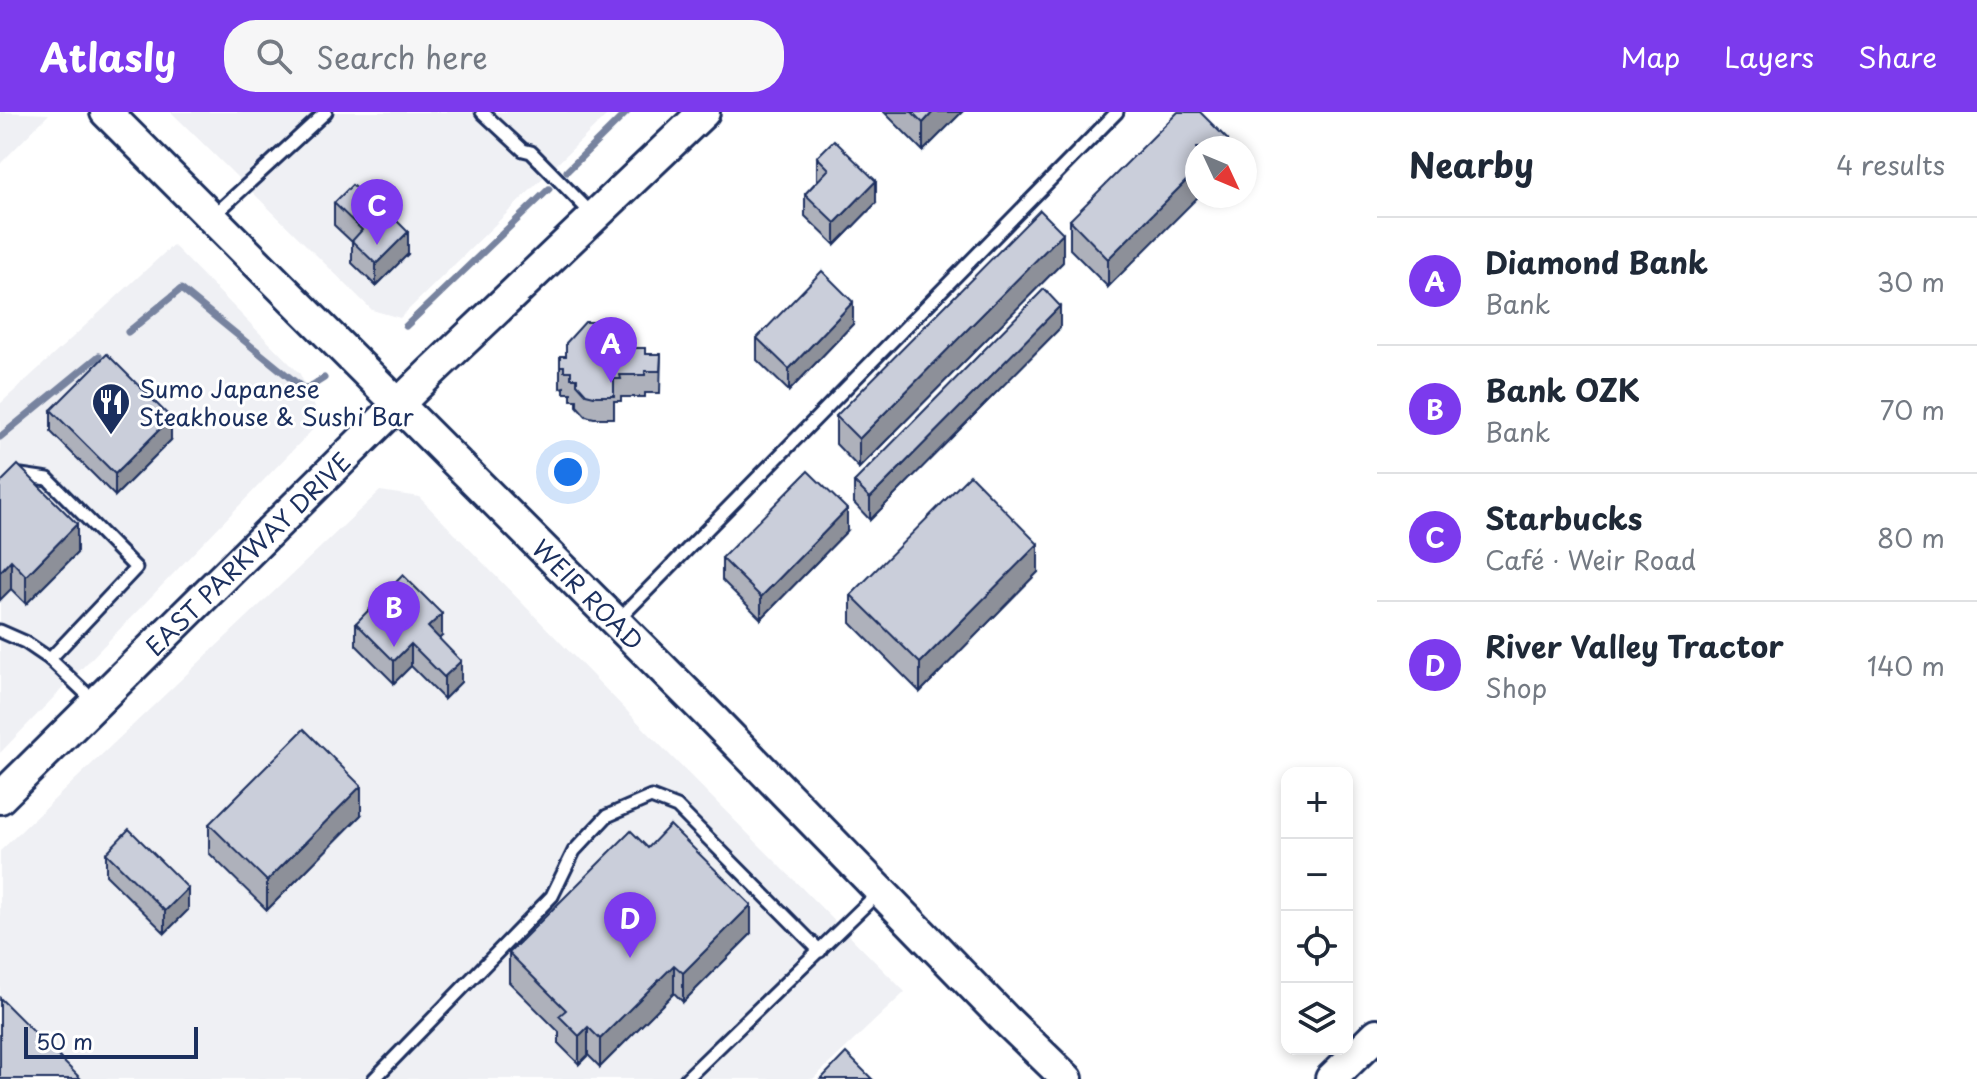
<!DOCTYPE html>
<html lang="en">
<head>
<meta charset="utf-8">
<style>
  body { margin:0; font-family:"Playpen Sans",sans-serif; background:#f6f6f7; color:#1f2937 }
  .controls { position:absolute; right:24px; bottom:24px; display:grid; overflow:hidden; border-radius:16px; box-shadow:0 4px 12px #0003 }
  .controls button { width:72px; height:72px; display:grid; place-items:center; padding:0; border:0; border-bottom:2px solid #e0e1e3; background:#fff; color:#1f2937; font:40px sans-serif }
  .compass { position:absolute; left:1185px; top:24px; width:72px; height:72px; border-radius:50%; background:#fff; box-shadow:0 4px 12px #0003; rotate:134deg }
  .scale { position:absolute; left:24px; bottom:20px; width:174px; box-sizing:border-box; padding-left:8px; border:4px solid #1b2f5e; border-top:0; font-size:22px; line-height:28px; white-space:nowrap; color:#1b2f5e; -webkit-text-stroke:6px #fff; paint-order:stroke }
  .you { position:absolute; left:568px; top:360px; width:28px; height:28px; margin:-20px; border:6px solid #fff; border-radius:50%; background:#1a73e8; box-shadow:0 0 0 12px #1a73e833 }
  .badge { display:grid; place-items:center; width:52px; height:52px; border-radius:50%; background:#7c3aed; color:#fff; font-size:26px; font-weight:700 }
  .pin { position:absolute; translate:-50% -66px; filter:drop-shadow(0 2px 4px #0008) }
  .pin::after { content:''; position:absolute; top:42px; width:28px; height:24px; background:inherit; clip-path:polygon(0 0,100% 0,50% 100%) }
  .list { margin:0; padding:0; list-style:none }
  h2 { display:flex; justify-content:space-between; align-items:center; height:104px; margin:0; padding:0 32px; font-size:34px }
  h2 small { font-size:26px; font-weight:400; color:#747a83 }
  .list li { display:grid; grid-template-columns:52px 1fr auto; gap:24px; align-items:center; box-sizing:border-box; height:128px; padding:0 32px; border-top:2px solid #e0e1e3 }
  .list b { display:block; font-size:30px; white-space:nowrap }
  .list p { margin:0; font-size:26px; white-space:nowrap; color:#747a83 }
  .list em { font-size:26px; font-style:normal; color:#747a83 }
  .icon { flex:none; width:44px; height:44px; fill:none; stroke:currentColor; stroke-width:2; stroke-linecap:round; stroke-linejoin:round }
  .map { position:relative; flex:none; width:1377px; height:967px; overflow:hidden }
  header { display:flex; align-items:center; gap:48px; box-sizing:border-box; height:112px; padding:0 40px; background:#7c3aed; color:#fff }
  header strong { font-size:38px }
  nav { display:flex; gap:44px; margin-inline-start:auto; font-size:28px }
  .search { width:560px; height:72px; background:#f6f6f7; display:flex; align-items:center; gap:20px; box-sizing:border-box; padding:0 28px; border-radius:32px; color:#747a83; font-size:30px }
  main { display:flex }
  aside { flex:1; background:#fff }
  .map>svg:first-child { display:block }
  .built { fill:#eff0f4 }
  .lines { fill:none; stroke-linecap:round; stroke-linejoin:round }
  .stream { stroke:#77839f; stroke-width:7 }
  .lane-casing { stroke:#1b2f5e; stroke-width:17 }
  .secondary-casing { stroke:#1b2f5e; stroke-width:36 }
  .lane { stroke:#fff; stroke-width:11 }
  .secondary { stroke:#fff; stroke-width:30 }
  .wall { fill:#aeb1bb; stroke:#1b2f5e; stroke-width:2 }
  .shaded-wall { fill:#8d9099; stroke:#1b2f5e; stroke-width:2 }
  .building { fill:#caceda; stroke:#1b2f5e; stroke-width:2 }
  .labels { text-anchor:middle; dominant-baseline:central; stroke-width:6; stroke-linejoin:round; paint-order:stroke }
  .poi-label { font-size:24px; fill:#1b2f5e; stroke:#fff; text-anchor:start }
  .street-label { font-size:24px; fill:#1b2f5e; stroke:#fff }
</style>
</head>
<body>
<header>
<strong>Atlasly</strong>
<div class="search"><svg class="icon" aria-label="search" viewBox="0 0 24 24"><circle cx="10" cy="10" r="6"/><path d="M15 15l6 6"/></svg>Search here</div>
<nav><a>Map</a><a>Layers</a><a>Share</a></nav>
</header>
<main>
<div class="map">
<svg width="1377" height="967" viewBox="0 0 1377 967">
  <rect width="100%" height="100%" fill="#fff"/>
  <filter id="ink" filterUnits="userSpaceOnUse"><feTurbulence type="fractalNoise" baseFrequency=".0125" numOctaves="2"/><feDisplacementMap in="SourceGraphic" scale="16" xChannelSelector="R" yChannelSelector="G"/><feConvolveMatrix kernelMatrix="1 2 1 2 8 2 1 2 1" color-interpolation-filters="sRGB"/></filter>
  <g filter="url(#ink)">
    <g class="built">
      <path d="M0,0l49,2 -49,50z"/>
      <path d="M171,0h439l-210,206 -28,-8z"/>
      <path d="M173,133l127,129 21,47 -321,332v-349z"/>
      <path d="M380,379l39,6 243,250 243,245 -92,87h-813v-228z"/>
    </g>
    <g class="lines">
      <g class="stream">
        <path d="M567,59l60,-59"/>
        <path d="M406,214l143,-137"/>
        <path d="M128,220l53,-43 124,101 19,-12"/>
        <path d="M0,325l99,-81"/>
      </g>
      <defs>
        <g id="lane">
          <path d="M482,0l41,38 8,2 61,62"/>
          <path d="M212,105l114,-105"/>
          <path d="M0,382l21,-19 27,4 88,89 -86,91 45,43"/>
          <path d="M616,510l501,-510"/>
          <path d="M0,519l25,11 25,17"/>
          <path d="M374,967l178,-183 22,-45 33,-35 44,-19 26,10 143,144"/>
          <path d="M686,967l192,-186"/>
        </g>
        <g id="secondary">
          <path id="s1" d="M106,0l607,607 292,300 62,60"/>
          <path id="s2" d="M0,686l430,-425 274,-261"/>
          <path d="M1331,967l46,-45"/>
        </g>
      </defs>
      <use href="#lane" class="lane-casing"/>
      <use href="#secondary" class="secondary-casing"/>
      <use href="#lane" class="lane"/>
      <use href="#secondary" class="secondary"/>
    </g>
    <g class="wall">
      <path d="M884,0h78l-39,39z"/>
      <path d="M1228,36l-120,139 -38,-38v-29z"/>
      <path d="M817,45l59,46 -41,42 -30,-29v-22l13,-14 -1,-1z"/>
      <path d="M334,91l74,51 -32,32 -24,-23v-21l-18,-17z"/>
      <path d="M1063,150l-204,206 -23,-24v-28z"/>
      <path d="M853,212l-64,67 -32,-31v-22z"/>
      <path d="M1060,216l-190,192 -16,-17v-21z"/>
      <path d="M614,225l4,11 27,6h16l-1,39h-15v4h-24v4h-7v17h-20l-8,-2 -9,-10v-6h-6v-7h-7v-6l-4,1v-32h6z"/>
      <path d="M51,298l120,30 -56,56 -64,-64z"/>
      <path d="M0,371l77,70 -51,51 -15,-15z"/>
      <path d="M847,419l-86,88 -39,-39v-22z"/>
      <path d="M1038,460l-118,120 -69,-69v-28z"/>
      <path d="M356,511l86,13 -3,2 22,44 -17,17 -33,-33 -17,17 -38,-38z"/>
      <path d="M361,703l-94,95 -58,-57v-29z"/>
      <path d="M648,736l103,86 -68,68 -9,-9 -74,74 -12,-12 -9,9 -20,-20v-12l-50,-50v-29z"/>
      <path d="M106,741l82,57 -23,23 -59,-58z"/>
    </g>
    <g class="shaded-wall">
      <path d="M933,0h29l-39,39v-28z"/>
      <path d="M1228,28v8h-9z"/>
      <path d="M1197,58v26h2l-91,91v-28z"/>
      <path d="M876,69v22l-41,42v-22z"/>
      <path d="M408,120v22l-32,32v-22z"/>
      <path d="M1063,121v29l-204,206v-29z"/>
      <path d="M853,190v22l-64,67v-22z"/>
      <path d="M1060,194v22l-190,192v-22z"/>
      <path d="M171,306v22l-56,56v-22z"/>
      <path d="M847,397v22l-86,88v-22z"/>
      <path d="M77,412v29l-51,51v-28z"/>
      <path d="M1038,432v28l-118,120v-29z"/>
      <path d="M11,448v29l-11,11v-28z"/>
      <path d="M442,502v22l-14,13v-22z"/>
      <path d="M411,532v22l-17,17v-22z"/>
      <path d="M461,549v21l-17,17v-22z"/>
      <path d="M361,674v29l-94,95v-29z"/>
      <path d="M188,776v22l-23,23v-22z"/>
      <path d="M751,793v29l-68,68v-29z"/>
      <path d="M674,853v28l-74,74v-28z"/>
      <path d="M588,915v28l-9,9v-28z"/>
    </g>
    <g class="building">
      <path d="M912,0h21l-10,11z"/>
      <path d="M1178,0h22l28,28 -9,8h-22v22l-89,89 -38,-39z"/>
      <path d="M834,28l42,41 -41,42 -30,-29 24,-25 -12,-12z"/>
      <path d="M352,73l33,31 3,-4 20,20 -32,32 -24,-23 10,-11 -28,-27z"/>
      <path d="M1040,98l23,23 -204,206 -23,-23z"/>
      <path d="M822,159l31,31 -64,67 -32,-31z"/>
      <path d="M1044,177l16,17 -190,192 -16,-16z"/>
      <path d="M585,210h29v15h4v11h27v6h16l-1,17h-15v4h-25l1,4h-7v17h-20l-8,-2 -9,-10v-6h-6v-7h-7v-5h-4v-10h6v-13z"/>
      <path d="M107,242l64,64 -56,56 -64,-64z"/>
      <path d="M18,353l59,59 -51,52 -15,-16 -11,12v-89z"/>
      <path d="M808,359l39,38 -86,88 -39,-39z"/>
      <path d="M970,363l68,69 -118,119 -69,-68z"/>
      <path d="M403,463l39,39 -14,13 33,34 -17,16 -33,-33 -17,17 -38,-38z"/>
      <path d="M304,617l57,57 -94,95 -58,-57z"/>
      <path d="M670,713l81,80 -68,68 -9,-8 -74,74 -12,-12 -9,9 -20,-20 7,-6 -57,-57 122,-122 17,17z"/>
      <path d="M129,717l59,59 -23,23 -59,-58z"/>
      <path d="M0,886l81,81h-81z"/>
      <path d="M846,941l26,26h-51z"/>
    </g>
  </g>
  <defs>
    <symbol id="restaurant-pin" viewBox="-11 -11 22 30"><path d="M0 17L-7.5 6A9.5 9.5 0 1 1 7.5 6Z" fill="#1b2f5e" stroke="#fff"/><path d="M-5-6h1v4h1v-4h1v4h1v-4h1v5L-1.5 .5V6h-2V.5L-5-1ZM5-6V6H3V1.5H1.5Q1.5-4 5-6Z" fill="#fff"/></symbol>
  </defs>
  <g fill-rule="evenodd">
    <use href="#restaurant-pin" x="89" y="268" width="44" height="60"/>
  </g>
  <g class="labels">
    <g class="poi-label">
      <text x="139" y="276">Sumo Japanese<tspan x="139" dy="28">Steakhouse &amp; Sushi Bar</tspan></text>
    </g>
    <g class="street-label">
      <text stroke="none"><textPath href="#s2" startOffset="348">EAST PARKWAY DRIVE</textPath></text>
      <text stroke="none"><textPath href="#s1" startOffset="682">WEIR ROAD</textPath></text>
    </g>
  </g>
</svg>
<div class="controls">
<button>+</button>
<button>−</button>
<button><svg class="icon" aria-label="locate" viewBox="0 0 24 24"><circle cx="12" cy="12" r="6"/><path d="M12 2v4M12 18v4M2 12h4M18 12h4"/></svg></button>
<button><svg class="icon" aria-label="layers" viewBox="0 0 24 24"><path d="M12 4l9 5-9 5-9-5zM3 14l9 5 9-5"/></svg></button>
</div>
<svg class="compass" viewBox="-18 -18 36 36"><path d="M0-13l5 13h-10z" fill="#e53935"/><path d="M0 13l5-13h-10z" fill="#747a83"/></svg>
<div class="scale">50 m</div>
<div class="you"></div>
<div class="pin badge" style="left:611px;top:271px">A</div>
<div class="pin badge" style="left:394px;top:535px">B</div>
<div class="pin badge" style="left:377px;top:133px">C</div>
<div class="pin badge" style="left:630px;top:846px">D</div>
</div>
<aside>
<h2>Nearby<small>4 results</small></h2>
<ul class="list">
<li><span class="badge">A</span><div><b>Diamond Bank</b><p>Bank</p></div><em>30 m</em></li>
<li><span class="badge">B</span><div><b>Bank OZK</b><p>Bank</p></div><em>70 m</em></li>
<li><span class="badge">C</span><div><b>Starbucks</b><p>Café · Weir Road</p></div><em>80 m</em></li>
<li><span class="badge">D</span><div><b>River Valley Tractor</b><p>Shop</p></div><em>140 m</em></li>
</ul>
</aside>
</main>
</body>
</html>
